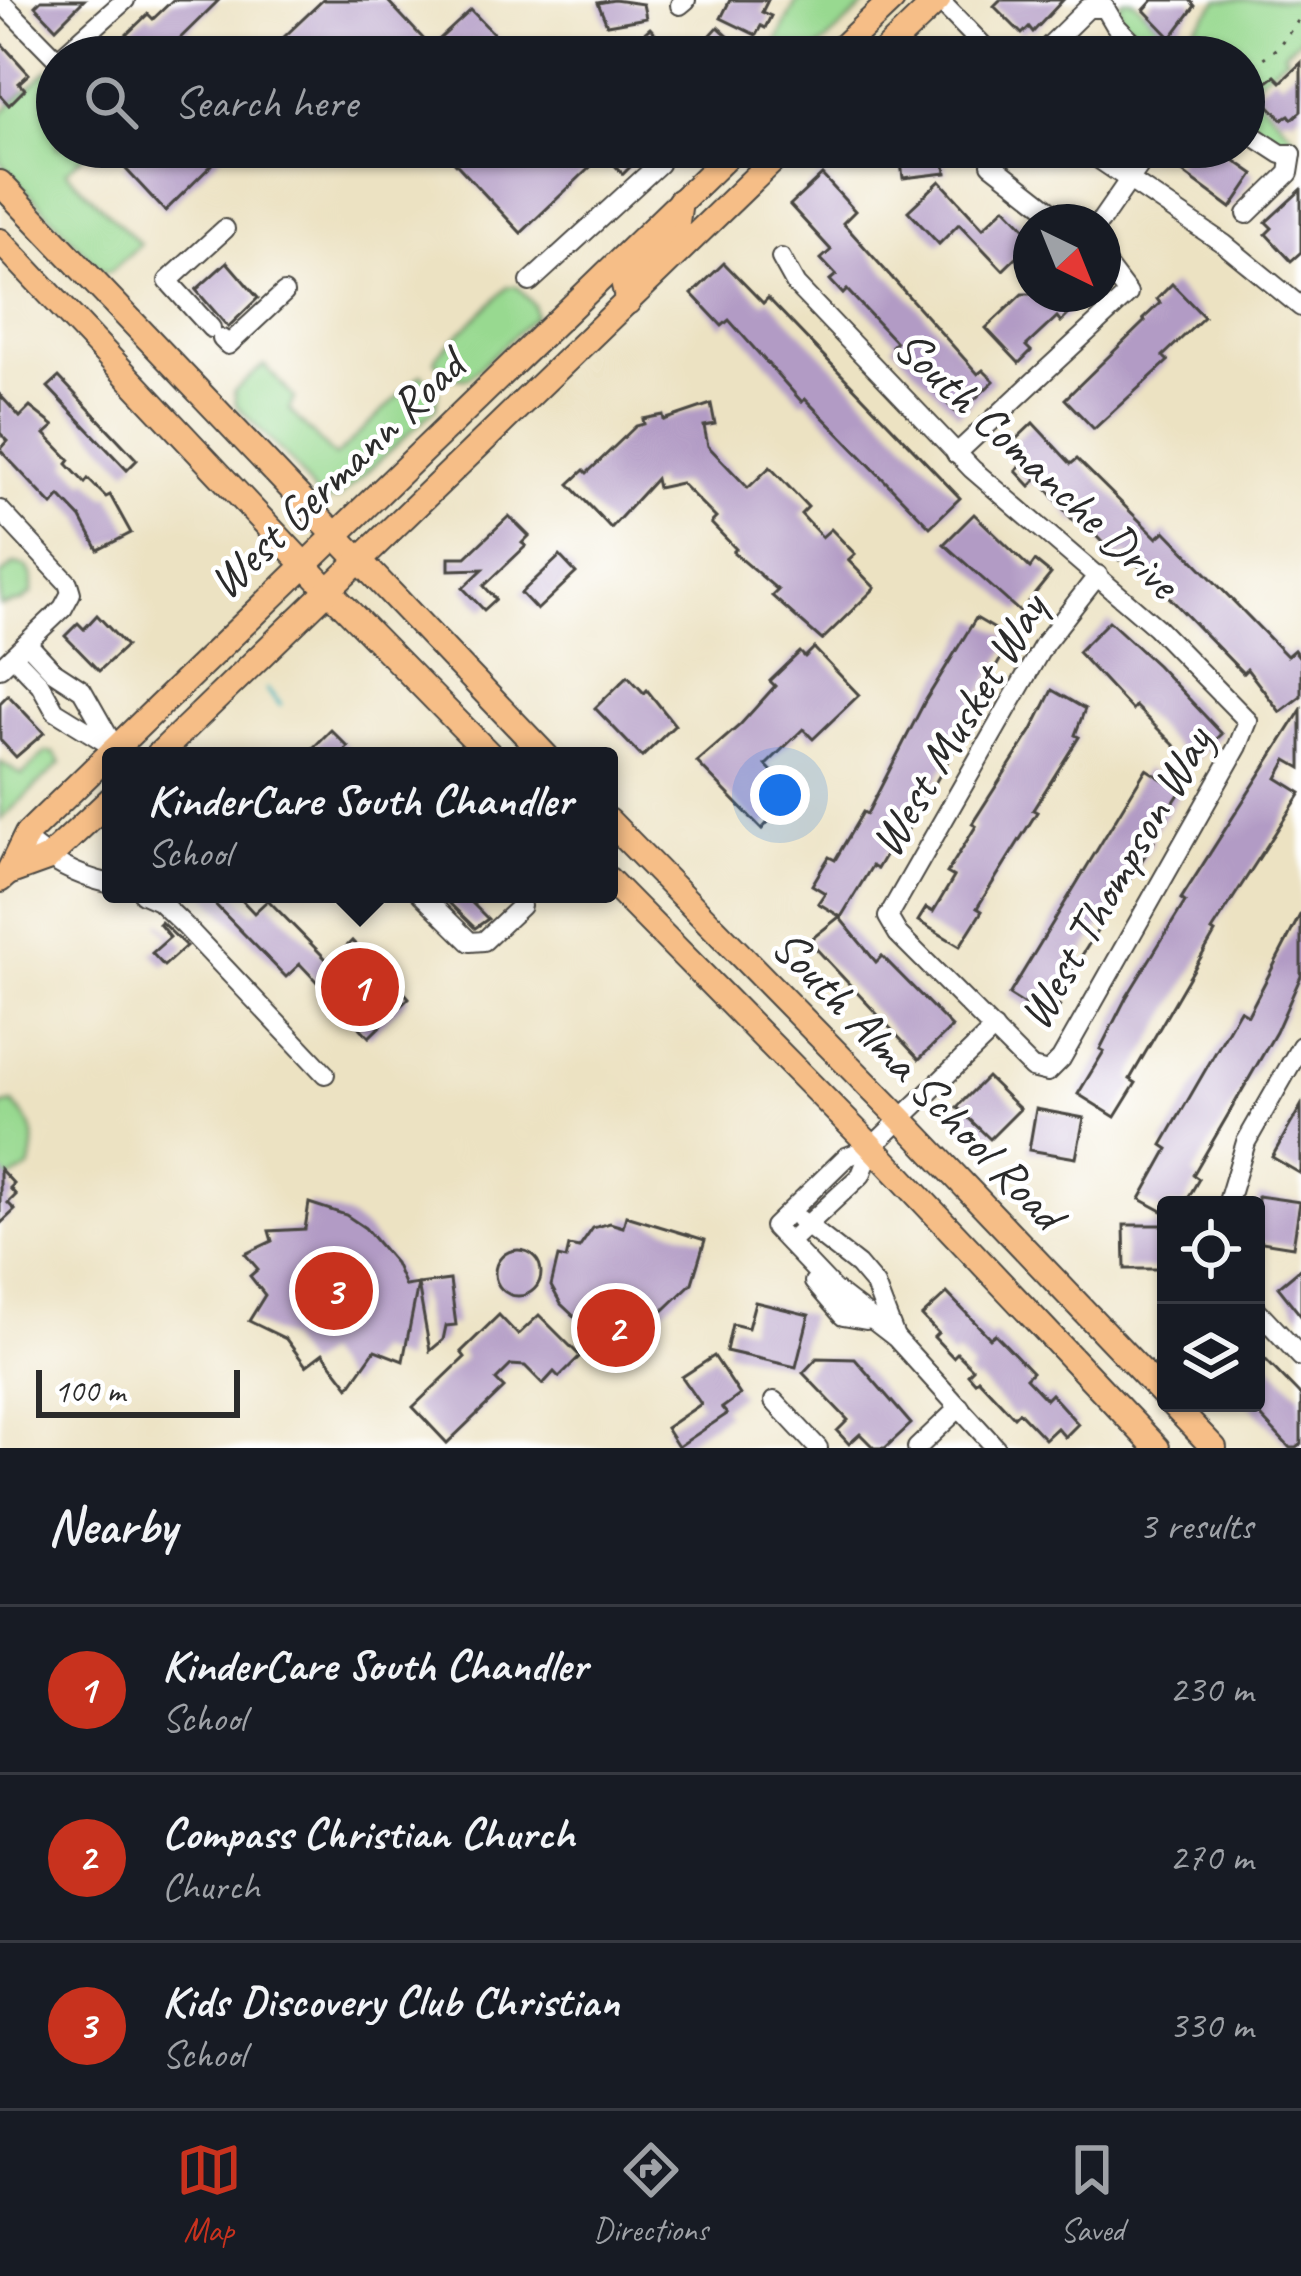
<!DOCTYPE html>
<html lang="en">
<head>
<meta charset="utf-8">
<style>
  body { margin:0; font-family:Caveat,sans-serif; background:#20242c; color:#f1f3f6 }
  .controls { position:absolute; right:36px; bottom:36px; display:grid; overflow:hidden; border-radius:12px; box-shadow:0 3px 9px #0004 }
  .controls button { width:108px; height:108px; display:grid; place-items:center; padding:0; border:0; border-bottom:3px solid #363941; background:#171b24; color:#f1f3f6; font:60px sans-serif }
  .compass { position:absolute; left:1013px; top:204px; width:108px; height:108px; border-radius:50%; background:#171b24; box-shadow:0 3px 9px #0004; rotate:137deg }
  .scale { position:absolute; left:36px; bottom:30px; width:204px; box-sizing:border-box; padding-left:12px; border:6px solid #2b2b2b; border-top:0; font-size:33px; line-height:42px; white-space:nowrap; color:#2b2b2b; -webkit-text-stroke:9px #fff; paint-order:stroke }
  .you { position:absolute; left:780px; top:795px; width:42px; height:42px; margin:-30px; border:9px solid #fff; border-radius:50%; background:#1a73e8; box-shadow:0 0 0 18px #1a73e833 }
  .badge { display:grid; place-items:center; width:78px; height:78px; border-radius:50%; background:#c8321e; color:#fff; font-size:39px; font-weight:700 }
  .pin { position:absolute; translate:-50% -50%; border:6px solid #fff; box-shadow:0 3px 12px #0006 }
  .popup { position:absolute; left:102px; top:747px; width:516px; height:156px; box-sizing:border-box; display:grid; place-content:center; border-radius:12px; background:#171b24; filter:drop-shadow(0 3px 9px #0005); font-size:39px; white-space:nowrap; color:#9ea1a6 }
  .popup b { font-size:45px; color:#f1f3f6 }
  .popup::after { content:''; position:absolute; left:50%; top:100%; margin-left:-24px; border:24px solid transparent; border-top-color:#171b24 }
  .list { margin:0; padding:0; list-style:none }
  h2 { display:flex; justify-content:space-between; align-items:center; height:156px; margin:0; padding:0 48px; font-size:51px }
  h2 small { font-size:39px; font-weight:400; color:#9ea1a6 }
  .list li { display:grid; grid-template-columns:78px 1fr auto; gap:36px; align-items:center; box-sizing:border-box; height:168px; padding:0 48px; border-top:3px solid #363941 }
  .list b { display:block; font-size:45px; white-space:nowrap }
  .list p { margin:0; font-size:39px; white-space:nowrap; color:#9ea1a6 }
  .list em { font-size:39px; font-style:normal; color:#9ea1a6 }
  .icon { flex:none; width:66px; height:66px; fill:none; stroke:currentColor; stroke-width:2; stroke-linecap:round; stroke-linejoin:round }
  .map { position:relative; flex:none; width:1301px; height:1448px; overflow:hidden }
  .search { position:absolute; background:#171b24; box-shadow:0 3px 9px #0004; left:36px; right:36px; top:36px; height:132px; display:flex; align-items:center; gap:30px; box-sizing:border-box; padding:0 42px; border-radius:66px; color:#9ea1a6; font-size:45px }
  .sheet { height:660px; background:#171b24 }
  nav { display:flex; justify-content:space-around; align-items:center; box-sizing:border-box; height:168px; border-top:3px solid #363941; background:#171b24; font-size:33px; color:#9ea1a6 }
  nav a { display:grid; justify-items:center; gap:6px }
  nav .on { color:#c8321e }
  .map>svg:first-child { display:block }
  .green { fill:#98d990; stroke:#62825e; stroke-width:3 }
  .lines { fill:none; stroke-linecap:round; stroke-linejoin:round }
  .stream { stroke:#40b1b9; stroke-width:4.5 }
  .building { fill:#b29bc5 }
  .minor-casing { stroke:#484642; stroke-width:22 }
  .major-casing { stroke:#484642; stroke-width:28 }
  .path { stroke:#484642; stroke-width:3; stroke-dasharray:3 9; stroke-linecap:butt }
  .minor { stroke:#fff; stroke-width:18 }
  .major { stroke:#f6be87; stroke-width:24 }
  .labels { text-anchor:middle; dominant-baseline:central; stroke-width:9; stroke-linejoin:round; paint-order:stroke }
  .street-label { font-size:48px; fill:#2b2b2b; stroke:#fff }
</style>
</head>
<body>
<div class="map">
<svg width="1301" height="1448" viewBox="0 0 1301 1448">
  <rect width="100%" height="100%" fill="#fff"/>
  <filter id="ink" filterUnits="userSpaceOnUse"><feTurbulence type="fractalNoise" baseFrequency=".00833" numOctaves="2"/><feDisplacementMap in="SourceGraphic" scale="24" xChannelSelector="R" yChannelSelector="G"/><feConvolveMatrix kernelMatrix="1 2 1 2 8 2 1 2 1" color-interpolation-filters="sRGB"/></filter>
  <filter id="wash" filterUnits="userSpaceOnUse"><feTurbulence type="fractalNoise" baseFrequency=".004" numOctaves="4" result="noise"/><feDisplacementMap in="SourceGraphic" scale="48" xChannelSelector="R" yChannelSelector="G"/><feGaussianBlur stdDeviation="2.7" result="paint"/><feColorMatrix in="noise" values="0 0 0 0 0 0 0 0 0 0 0 0 0 0 0 0 0 1.4 0 .05"/><feComposite in="paint" operator="in"/></filter>
  <g filter="url(#wash)">
    <rect width="100%" height="100%" fill="#ece2c2"/>
    <g class="green">
      <path d="M797,0h74l-62,57h-40z"/>
      <path d="M1124,0h9l46,45 40,-45h82v37l-17,16 3,4 -39,31 49,51 -12,6 -41,-27v-61h-83l-40,-41 -2,-12z"/>
      <path d="M48,70l9,2v75h36l-27,25 74,72 -29,27 -8,1 -103,-110v-47z"/>
      <path d="M516,286l18,19 1,11 -67,62 -18,-1 -15,-16 1,-5 72,-69z"/>
      <path d="M264,365l30,33 -5,12 46,47 86,-83 17,17 -2,17 -99,92h-18l-27,-38 -56,-57 -2,-14z"/>
      <path d="M15,564l12,3 5,10v16l-10,8 -22,5v-30z"/>
      <path d="M46,752l8,1 7,10 -61,57v-58l22,13z"/>
      <path d="M13,1103c23,23 24,35 16,66l-20,10 -9,-8v-65z"/>
    </g>
    <g class="lines">
      <path class="stream" d="M267,690l13,14"/>
    </g>
    <g id="blocks">
      <g class="building">
        <path d="M41,0h43l-28,28 -21,-22z"/>
        <path d="M173,0h46l-58,57h-58l45,-43 5,5z"/>
        <path d="M323,0h64l44,47 40,-37 45,47h-146l-15,-15h-11l-16,15h-65z"/>
        <path d="M614,0l29,4 3,14 -39,7 -9,-22z"/>
        <path d="M730,0h38l-6,12 9,4 -6,12 -4,-2 -5,9 -35,-17z"/>
        <path d="M1000,0h63l-30,32 -4,-5 -7,7 -28,-28z"/>
        <path d="M1153,0h37l5,6 -24,32 -27,-28z"/>
        <path d="M718,27l33,30h-36l-8,-7 7,-7 -6,-5z"/>
        <path d="M650,28l9,10 -9,8 10,11h-43z"/>
        <path d="M0,42l29,32 -10,9 6,6 -16,16 -9,-10z"/>
        <path d="M1301,63v48l-9,8 -3,-4 -7,4 -27,-28 20,-15 6,6z"/>
        <path d="M143,147h87l-65,64 -42,-45z"/>
        <path d="M455,147h178l8,9 -18,18 -19,-20 -83,79 -74,-79z"/>
        <path d="M899,147h44l3,26 -43,5z"/>
        <path d="M1187,147h28l39,27 -23,34 -57,-42z"/>
        <path d="M822,175l33,36 -12,12 135,151 5,-4 11,11 -36,34 -66,-69 4,-4 -49,-52 -4,4 -13,-14 6,-5 -15,-16 10,-9 -41,-45z"/>
        <path d="M940,181l43,47 22,-21 26,27v9l-28,27 -44,-46 -20,20 -31,-33z"/>
        <path d="M1301,190v62l-10,9 -25,-27 6,-6 -6,-6z"/>
        <path d="M227,262l31,36 -30,29 -32,-37z"/>
        <path d="M724,263l39,40 5,-5 192,200 -30,29 -125,-128 -3,3 -73,-82 -7,6 -30,-32z"/>
        <path d="M1172,284l32,33 -41,39 5,5 -74,68 -29,-30 80,-78 -2,-2 17,-16 -3,-4z"/>
        <path d="M1022,294h58l-8,9 4,4 -15,15 -4,-5 -31,29 5,5 -12,12 -33,-35z"/>
        <path d="M59,377l78,83 -10,10 -79,-83z"/>
        <path d="M0,395l20,22 10,-10 24,19 -9,8 25,26 -3,4 18,19 3,-4 18,18 4,-2 21,38 -33,17 -17,-32 -21,-22 -8,9 -52,-55 8,-9 -8,-8z"/>
        <path d="M711,404l4,20 -11,2 4,20 40,42 22,-21 38,40 -7,7 21,23 9,-8 24,25 -7,6 27,28 -53,52 -50,-44 6,-6 -45,-38 3,-3 -25,-26 5,-5 -35,-35 -23,5 -2,-9 -45,49 -42,-44 15,-14 3,3 49,-47 8,-2 -1,-5 20,-4 1,5z"/>
        <path d="M1033,423l38,41 6,-5 80,79 8,-7 122,125 7,-6 7,9v37l-21,16 -33,-43 -4,4 -117,-120 -7,7 -39,-41 -5,4 -37,-45 -8,8 -14,-15 11,-11 -16,-16z"/>
        <path d="M974,514l56,54 5,-7 16,13 -31,38 -76,-68z"/>
        <path d="M509,516l20,20 -7,7 4,3 -42,40 12,13 -12,11 -21,-22 20,-19 -34,1v-13h17z"/>
        <path d="M560,556l16,17 -39,37 -16,-17z"/>
        <path d="M97,615l29,31 -27,25 -34,-35 13,-13 6,6z"/>
        <path d="M976,618l36,21 -57,100 4,3 -63,108 -6,-3 -13,22 -5,-3 -31,51 -23,-14 7,-10 -13,-8 17,-28 6,3 28,-48 4,2 57,-111z"/>
        <path d="M1109,621l48,44 65,69 -30,29 -57,-57 -3,4 -54,-58z"/>
        <path d="M814,648l45,47 -46,44 -10,-10 -37,36 27,29 -31,35 -65,-67 43,-37 35,-39 -5,-5 30,-29 5,5z"/>
        <path d="M628,676l16,17 3,-3 28,35 -33,32 -47,-49z"/>
        <path d="M1052,690l33,19 -10,26 4,2 -46,73 4,2 -60,96 5,3 -22,35 -42,-25 8,-13 7,4 21,-35 -7,-4 29,-47 -4,-2 60,-94z"/>
        <path d="M8,695l36,38 -28,24 -16,-17v-37z"/>
        <path d="M1301,710v58l-14,-8 -10,18 24,15 -89,138 3,2 -85,146 6,4 -21,34 -37,-23 26,-43 -4,-2 26,-51 59,-96 -4,-3z"/>
        <path d="M331,730l17,17 -9,9h-20l-7,-7z"/>
        <path d="M1146,769l35,22 -31,48 4,2 -101,160 7,5 -10,15 -41,-26z"/>
        <path d="M205,894h31l18,19 14,-13 62,63 22,-22 23,24 4,-3 30,36 -40,39 -69,-73 -14,13z"/>
        <path d="M440,894h23l25,25 -13,9z"/>
        <path d="M1301,913v63l-25,56 -83,143 6,4 -15,26h-18v8l-26,-14 28,-50 -6,-4 78,-135 8,5z"/>
        <path d="M839,917l37,45 6,-6 70,71 -33,32 -110,-118z"/>
        <path d="M161,922l25,24 -22,20 -12,-13 18,-16 -11,-13z"/>
        <path d="M987,1077l33,32 -30,30 -33,-32z"/>
        <path d="M1301,1106v68l-29,-17z"/>
        <path d="M1036,1109l48,9 -8,40 -47,-8z"/>
        <path d="M0,1169l14,15 -4,4 6,7 -8,8 7,7 -15,14z"/>
        <path d="M1258,1196l42,6 -7,45 -37,-6z"/>
        <path d="M309,1203l37,12 19,13 30,35 10,23 13,-2 -15,77 -28,-11 -26,37 -26,-34 -17,13 -20,-27 -37,-18 16,-26 -15,-19 8,-7 -13,-15 27,-13 -3,-10 36,-2z"/>
        <path d="M626,1216l79,24 -13,43 -76,73 -55,-52 -10,-18 7,-29 8,2 3,-13 10,2 14,-20 17,-5 13,4z"/>
        <path d="M1124,1225h39l1,44h-39z"/>
        <circle cx="518" cy="1273" r="23"/>
        <path d="M1301,1268v48l-23,-29z"/>
        <path d="M450,1280l6,45 -10,1 -3,14 -13,11 -12,-67z"/>
        <path d="M947,1293l43,45 5,-4 37,38 -6,6 20,21 5,-5 27,30 -13,13 -8,-9 -12,11 -26,-27 -5,5 -36,-38 -3,3 -7,-8 5,-5 -16,-16 -4,4 -19,-20 4,-4 -16,-17z"/>
        <path d="M755,1302l54,13 -13,52 -70,-16 6,-27 16,4z"/>
        <path d="M499,1315l19,20 21,-20 41,41 -21,21 -5,-5 -11,12 -18,-18 -14,-1 -15,15 8,8 -57,55 -34,-36 52,-50 -4,-5z"/>
        <path d="M714,1356l26,39 -18,13 5,6 -49,33 -12,-19 35,-24 -19,-27z"/>
        <path d="M1263,1357l38,39v48l-5,4h-6l-42,-45h8v-40z"/>
        <path d="M817,1358l38,1 56,65 -26,24h-11l-14,-14 -11,10 -12,-13 11,-11 -45,-47z"/>
      </g>
    </g>
  </g>
  <g filter="url(#ink)">
    <use href="#blocks" fill-opacity="0" stroke="#484642" stroke-width="3"/>
    <g class="lines">
      <defs>
        <g id="minor">
          <path d="M939,0l55,57"/>
          <path d="M0,1l57,58"/>
          <path d="M680,5l6,-5"/>
          <path d="M1105,8l10,17 32,32"/>
          <path d="M1042,53l46,-45h17"/>
          <path d="M61,57l64,-57"/>
          <path d="M1244,130l37,24h11"/>
          <path d="M1081,147l143,97 77,63"/>
          <path d="M991,164l74,58"/>
          <path d="M1247,214l42,-41 3,-19"/>
          <path d="M1100,222l52,-75"/>
          <path d="M781,258l15,27 176,184 184,158 92,94 -10,25 -177,313 -13,13 -16,-4 -134,-134 -10,-17 156,-273 54,-69"/>
          <path d="M530,282l129,-118"/>
          <path d="M211,328l-43,-47 57,-52"/>
          <path d="M222,339l6,6 56,-52"/>
          <path d="M956,454l172,-160 -25,-33"/>
          <path d="M0,510l68,73 3,10 -8,15 -63,60"/>
          <path d="M27,643l26,28 29,19 33,58"/>
          <path d="M13,656l27,28 15,27 60,37"/>
          <path d="M25,839c26,23 51,37 86,45"/>
          <path d="M143,894l16,7 26,25 140,148"/>
          <path d="M421,894l49,48 14,-1 37,-35"/>
          <path d="M872,1147l-26,10 -72,70 60,63 61,47 101,111"/>
          <path d="M1227,1205l19,-63 55,-96"/>
          <path d="M799,1219l59,46 17,20 20,52"/>
          <path d="M789,1242l72,-67 11,-28 122,-118"/>
          <path d="M814,1282l29,34 23,4"/>
          <path d="M1256,1309l45,48"/>
          <path d="M774,1401l44,47"/>
          <path d="M917,1448l43,-41"/>
        </g>
        <g id="major">
          <path d="M832,57l60,-57"/>
          <path d="M879,57l59,-57"/>
          <path d="M0,183l546,573"/>
          <path d="M0,241l330,351 161,164"/>
          <path d="M628,302l-4,-17 4,-8 48,-48 4,-28"/>
          <path d="M157,756l630,-609"/>
          <path d="M609,821l291,297 266,279"/>
          <path d="M8,873l39,-14 64,-60"/>
          <path d="M0,880l8,-7 19,-39 710,-687"/>
          <path d="M609,880l263,267 285,301"/>
          <path d="M1171,1403l43,45"/>
        </g>
      </defs>
      <use href="#minor" class="minor-casing"/>
      <use href="#major" class="major-casing"/>
      <path class="path" d="M1244,72l33,-24 24,-31"/>
      <use href="#minor" class="minor"/>
      <use href="#major" class="major"/>
    </g>
  </g>
  <g class="labels">
    <g class="street-label">
      <text transform="translate(1037 464) rotate(43)">South Comanche Drive</text>
      <text transform="translate(336 474) rotate(-44)">West Germann Road</text>
      <text transform="translate(958 725) rotate(-59)">West Musket Way</text>
      <text transform="translate(1115 878) rotate(-60)">West Thompson Way</text>
      <text transform="translate(918 1079) rotate(46)">South Alma School Road</text>
    </g>
  </g>
</svg>
<div class="controls">
<button><svg class="icon" aria-label="locate" viewBox="0 0 24 24"><circle cx="12" cy="12" r="6"/><path d="M12 2v4M12 18v4M2 12h4M18 12h4"/></svg></button>
<button><svg class="icon" aria-label="layers" viewBox="0 0 24 24"><path d="M12 4l9 5-9 5-9-5zM3 14l9 5 9-5"/></svg></button>
</div>
<svg class="compass" viewBox="-18 -18 36 36"><path d="M0-13l5 13h-10z" fill="#e53935"/><path d="M0 13l5-13h-10z" fill="#9ea1a6"/></svg>
<div class="scale">100 m</div>
<div class="you"></div>
<div class="pin badge" style="left:360px;top:987px">1</div>
<div class="popup"><b>KinderCare South Chandler</b>School</div>
<div class="pin badge" style="left:616px;top:1328px">2</div>
<div class="pin badge" style="left:334px;top:1291px">3</div>
<div class="search"><svg class="icon" aria-label="search" viewBox="0 0 24 24"><circle cx="10" cy="10" r="6"/><path d="M15 15l6 6"/></svg>Search here</div>
</div>
<section class="sheet">
<h2>Nearby<small>3 results</small></h2>
<ul class="list">
<li><span class="badge">1</span><div><b>KinderCare South Chandler</b><p>School</p></div><em>230 m</em></li>
<li><span class="badge">2</span><div><b>Compass Christian Church</b><p>Church</p></div><em>270 m</em></li>
<li><span class="badge">3</span><div><b>Kids Discovery Club Christian</b><p>School</p></div><em>330 m</em></li>
</ul>
</section>
<nav>
<a class="on"><svg class="icon" aria-label="map" viewBox="0 0 24 24"><path d="M3 6l6-2 6 2 6-2v14l-6 2-6-2-6 2zM9 4v14M15 6v14"/></svg>Map</a>
<a><svg class="icon" aria-label="directions" viewBox="0 0 24 24"><path d="M12 3l9 9-9 9-9-9zM9 14v-3h6M13 9l2 2-2 2"/></svg>Directions</a>
<a><svg class="icon" aria-label="saved" viewBox="0 0 24 24"><path d="M7 4h10v16l-5-4-5 4z"/></svg>Saved</a>
</nav>
</body>
</html>
